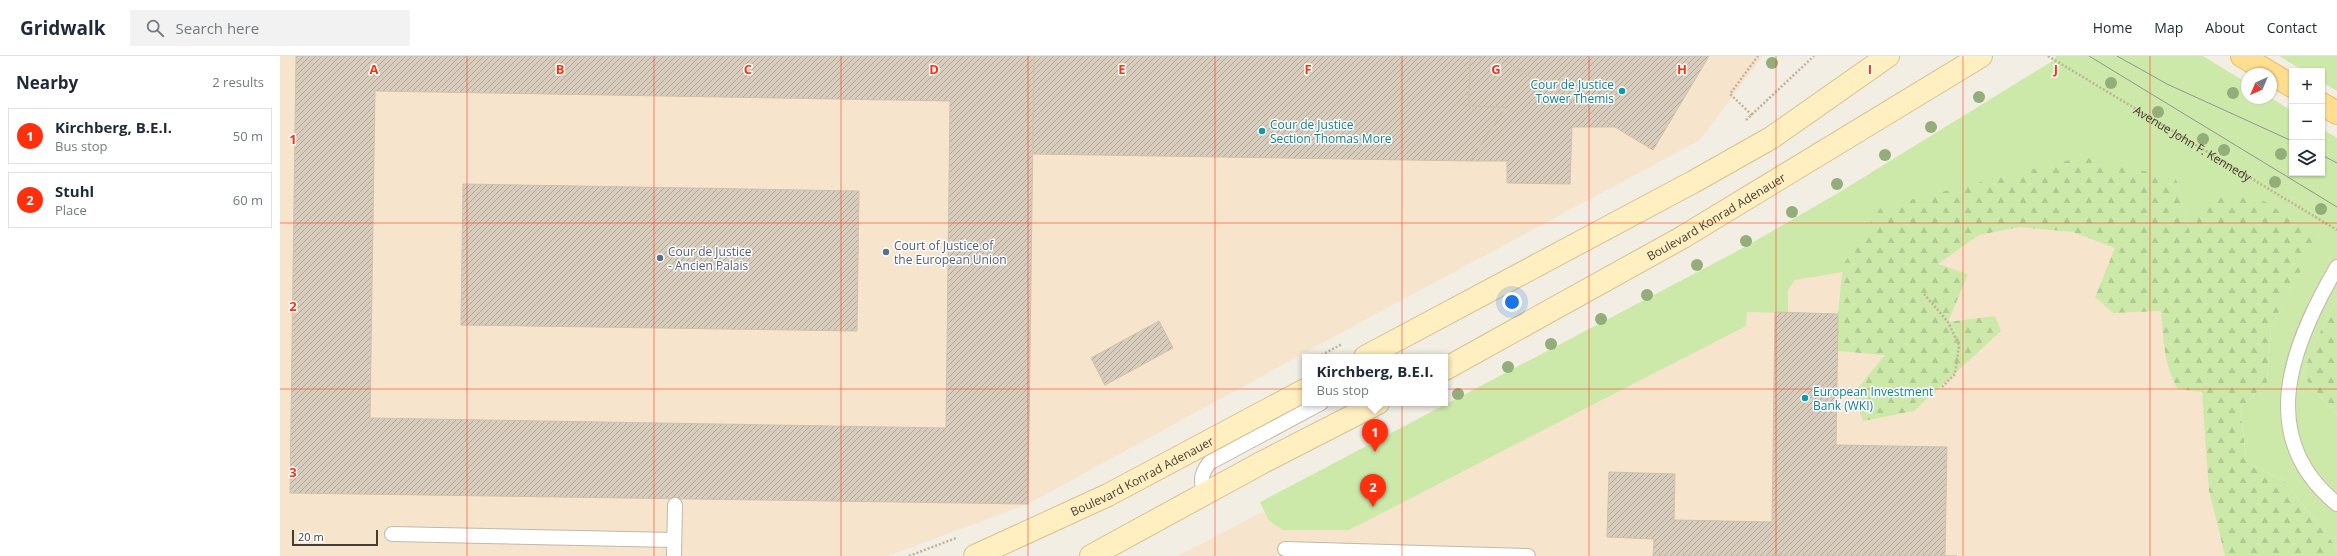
<!DOCTYPE html>
<html lang="en">
<head>
<meta charset="utf-8">
<style>
  body { margin:0; font-family:"Open Sans",sans-serif; background:#f2f2f3; color:#1f2937 }
  .controls { position:absolute; right:12px; top:12px; display:grid; overflow:hidden; border-radius:0px; box-shadow:0 1px 3px #0004 }
  .controls button { width:36px; height:36px; display:grid; place-items:center; padding:0; border:0; border-bottom:1px solid #e0e1e3; background:#fff; color:#1f2937; font:20px sans-serif }
  .compass { position:absolute; left:1961px; top:12px; width:36px; height:36px; border-radius:50%; background:#fff; box-shadow:0 1px 3px #0004; rotate:224deg }
  .scale { position:absolute; left:12px; bottom:10px; width:86px; box-sizing:border-box; padding-left:4px; border:2px solid #453e34; border-top:0; font-size:11px; line-height:14px; white-space:nowrap; color:#453e34; -webkit-text-stroke:3px #fff; paint-order:stroke }
  .you { position:absolute; left:1232px; top:246px; width:14px; height:14px; margin:-10px; border:3px solid #fff; border-radius:50%; background:#1a73e8; box-shadow:0 0 0 6px #1a73e833 }
  .badge { display:grid; place-items:center; width:26px; height:26px; border-radius:50%; background:#ff300e; color:#fff; font-size:13px; font-weight:700 }
  .pin { position:absolute; translate:-50% -33px; filter:drop-shadow(0 1px 2px #0008) }
  .pin::after { content:''; position:absolute; top:21px; width:14px; height:12px; background:inherit; clip-path:polygon(0 0,100% 0,50% 100%) }
  .popup { position:absolute; left:1022px; top:298px; width:146px; height:52px; box-sizing:border-box; display:grid; place-content:center; border-radius:0px; background:#fff; filter:drop-shadow(0 1px 3px #0005); font-size:13px; white-space:nowrap; color:#747a83 }
  .popup b { font-size:15px; color:#1f2937 }
  .popup::after { content:''; position:absolute; left:50%; top:100%; margin-left:-8px; border:8px solid transparent; border-top-color:#fff }
  .list { margin:0; padding:0; list-style:none }
  h2 { display:flex; justify-content:space-between; align-items:center; height:52px; margin:0; padding:0 16px; font-size:17px }
  h2 small { font-size:13px; font-weight:400; color:#747a83 }
  .list li { display:grid; grid-template-columns:26px 1fr auto; gap:12px; align-items:center; box-sizing:border-box; height:56px; margin:0 8px 8px; padding:0 8px; border:1px solid #e0e1e3; border-radius:0px }
  .list b { display:block; font-size:15px; white-space:nowrap }
  .list p { margin:0; font-size:13px; white-space:nowrap; color:#747a83 }
  .list em { font-size:13px; font-style:normal; color:#747a83 }
  .icon { flex:none; width:22px; height:22px; fill:none; stroke:currentColor; stroke-width:2; stroke-linecap:round; stroke-linejoin:round }
  .map { position:relative; flex:none; width:2057px; height:500px; overflow:hidden }
  header { display:flex; align-items:center; gap:24px; box-sizing:border-box; height:56px; padding:0 20px; background:#fff; border-bottom:1px solid #e0e1e3 }
  header strong { font-size:19px }
  nav { display:flex; gap:22px; margin-inline-start:auto; font-size:14px }
  .search { width:280px; height:36px; background:#f2f2f3; display:flex; align-items:center; gap:10px; box-sizing:border-box; padding:0 14px; border-radius:0px; color:#747a83; font-size:15px }
  main { display:flex }
  aside { flex:1; background:#fff }
  .map>svg:first-child { display:block }
  .commercial { fill:#f6e4cd }
  .green { fill:#cde9aa }
  .forest { fill:url(#forest-firs) }
  .building { fill:url(#building-hatch); stroke:#d0c1ac; fill-rule:evenodd }
  .lines { fill:none; stroke-linecap:round; stroke-linejoin:round }
  .service-casing { stroke:#c1b9a9; stroke-width:16 }
  .secondary-casing { stroke:#d5c292; stroke-width:24 }
  .primary-casing { stroke:#e8bc5d; stroke-width:24 }
  .path { stroke:#c1b197; stroke-width:2.5; stroke-dasharray:2 2; stroke-linecap:butt }
  .service { stroke:#fff; stroke-width:14 }
  .secondary { stroke:#ffefc1; stroke-width:22 }
  .primary { stroke:#ffde90; stroke-width:22 }
  .tram { stroke:#949494; stroke-width:1 }
  .tree { fill:#93ad7b }
  .grid { fill:none; stroke:#ff300e; stroke-width:1; stroke-opacity:0.55 }
  .culture-dot { fill:#0f9aa8; stroke:#fff; stroke-width:1.5 }
  .service-dot { fill:#5c6f8a; stroke:#fff; stroke-width:1.5 }
  .labels { text-anchor:middle; dominant-baseline:central; stroke-width:3; stroke-linejoin:round; paint-order:stroke }
  .culture-label { font-size:12px; fill:#0d838f; stroke:#fff; text-anchor:start }
  .street-label { font-size:12px; fill:#453e34; stroke:#fff }
  .service-label { font-size:12px; fill:#4e5e75; stroke:#fff; text-anchor:start }
  .grid-label { font-size:13px; text-anchor:middle; font-weight:bold; fill:#ff300e; stroke:#fff; stroke-width:3; stroke-linejoin:round; paint-order:stroke }
</style>
</head>
<body>
<header>
<strong>Gridwalk</strong>
<div class="search"><svg class="icon" aria-label="search" viewBox="0 0 24 24"><circle cx="10" cy="10" r="6"/><path d="M15 15l6 6"/></svg>Search here</div>
<nav><a>Home</a><a>Map</a><a>About</a><a>Contact</a></nav>
</header>
<main>
<aside>
<h2>Nearby<small>2 results</small></h2>
<ul class="list">
<li><span class="badge">1</span><div><b>Kirchberg, B.E.I.</b><p>Bus stop</p></div><em>50 m</em></li>
<li><span class="badge">2</span><div><b>Stuhl</b><p>Place</p></div><em>60 m</em></li>
</ul>
</aside>
<div class="map">
<svg width="2057" height="500" viewBox="0 0 2057 500">
  <defs>
    <pattern id="forest-firs" width="22" height="20" patternUnits="userSpaceOnUse"><rect width="22" height="20" fill="#cde9aa"/><path d="M5 1l3.5 6h-7zM16 11l3.5 6h-7z" fill="#b1c993"/></pattern>
    <pattern id="building-hatch" width="6" height="6" patternUnits="userSpaceOnUse"><rect width="6" height="6" fill="#d8ccbc"/><path d="M-1 1l2-2M0 6l6-6M5 7l2-2" fill="none" stroke="#b1a79a"/></pattern>
  </defs>
  <rect width="100%" height="100%" fill="#f3eee4"/>
  <g class="commercial">
    <path d="M0,0h1483l-63,84 -350,188 -322,176 -140,52h-608z"/>
    <path d="M1737,127l187,114 5,194 16,65h-1047l521,-272 110,-21z"/>
  </g>
  <g class="green">
    <path d="M1776,0h147l44,27v15h24l21,13v62h30v-44l15,9v160l-19,38 -16,39 35,40v133l-54,-68 -36,-17 -7,-54 27,-27 4,-55 48,-92 -127,7 -16,-64 -333,87v7l-48,8 -7,10v23l-41,-1 -1,14 -397,204h-66l-14,-9 -9,-19 483,-254 95,-55 216,-133z"/>
    <path d="M1999,0h58v35l-15,-9v-11h-18z"/>
  </g>
  <g class="forest">
    <path d="M1802,101l94,21 16,63 8,-30 25,-17 39,7 55,35 -48,91 -4,55 -27,27 7,54 36,17 54,68v8h-112l-16,-65 -7,-99 -24,-3c-15,-25 -14,-50 -17,-78l-48,2 -18,-16 20,-49 -42,-16 -53,-5 -41,8 -41,29 30,10 -20,48 47,-6 6,15 -87,80 -51,10 -9,-28 31,-38 -48,-4 1,-37 5,-49 38,-58z"/>
    <path d="M2057,242v117l-35,-40 16,-39z"/>
  </g>
  <g class="building">
    <path d="M16,0h738l-6,448 -738,-11zM95,35l575,10 -4,327 -576,-10z"/>
    <path d="M754,0h447v2l-11,-1 -1,49 37,1 -36,54 -437,-7z"/>
    <path d="M1201,0h16l118,71h-43l-2,57 -63,-1v-22h-37l36,-54 -37,-1 1,-49 11,1z"/>
    <path d="M1217,0h212l-56,94z"/>
    <path d="M183,128l396,7 -2,140 -396,-6z"/>
    <path d="M1495,256l63,2 -2,131 111,2 -2,109h12h-304l1,-17 -47,-2 2,-65 66,2 -1,46 98,2z"/>
    <path d="M879,265l14,27 -68,37 -14,-27z"/>
  </g>
  <g class="lines">
    <defs>
      <g id="service">
        <path d="M2057,211c-45,77 -83,169 0,237"/>
        <path d="M925,438c-5,-13 -4,-20 4,-31l112,-60"/>
        <path d="M112,478l282,6"/>
        <path d="M1005,493l243,7"/>
        <path d="M394,500l1,-51"/>
      </g>
      <g id="secondary">
        <path d="M1085,301l328,-175 78,-44 117,-82"/>
        <path id="s2" d="M1165,313l238,-132 298,-181"/>
        <path id="s3" d="M695,500l133,-61 197,-105"/>
        <path d="M811,500l172,-94 115,-59"/>
      </g>
      <g id="primary">
        <path d="M1962,0l50,30"/>
        <path d="M2042,48l15,9"/>
      </g>
    </defs>
    <use href="#service" class="service-casing"/>
    <use href="#secondary" class="secondary-casing"/>
    <use href="#primary" class="primary-casing"/>
    <g class="path">
      <path id="s1" d="M1768,0l289,174"/>
      <path d="M1472,59l-22,-21 28,-38"/>
      <path d="M1466,64l68,-64"/>
      <path d="M1644,238l24,28 11,23 -4,29 -14,14"/>
      <path d="M1038,301l24,-13"/>
      <path d="M629,500l47,-18"/>
    </g>
    <use href="#service" class="service"/>
    <use href="#secondary" class="secondary"/>
    <use href="#primary" class="primary"/>
    <g class="tram">
      <path d="M1809,0l248,151"/>
      <path d="M1837,0l50,28 125,57"/>
      <path d="M2042,99l15,8"/>
    </g>
  </g>
  <g class="tree">
    <circle cx="1492" cy="7" r="6"/>
    <circle cx="1831" cy="27" r="6"/>
    <circle cx="1953" cy="37" r="6"/>
    <circle cx="1699" cy="41" r="6"/>
    <circle cx="1878" cy="56" r="6"/>
    <circle cx="1651" cy="71" r="6"/>
    <circle cx="1923" cy="83" r="6"/>
    <circle cx="1944" cy="94" r="6"/>
    <circle cx="2001" cy="98" r="6"/>
    <circle cx="1605" cy="99" r="6"/>
    <circle cx="1995" cy="126" r="6"/>
    <circle cx="1557" cy="128" r="6"/>
    <circle cx="2041" cy="153" r="6"/>
    <circle cx="1512" cy="156" r="6"/>
    <circle cx="1466" cy="185" r="6"/>
    <circle cx="1417" cy="209" r="6"/>
    <circle cx="1367" cy="239" r="6"/>
    <circle cx="1321" cy="263" r="6"/>
    <circle cx="1271" cy="288" r="6"/>
    <circle cx="1228" cy="311" r="6"/>
    <circle cx="1178" cy="338" r="6"/>
  </g>
  <path class="grid" d="M187,0v500M374,0v500M561,0v500M748,0v500M935,0v500M1122,0v500M1309,0v500M1496,0v500M1683,0v500M1870,0v500M0,167h2057M0,333h2057"/>
  <g class="culture-dot">
    <circle cx="1342" cy="35" r="4"/>
    <circle cx="982" cy="75" r="4"/>
    <circle cx="1525" cy="342" r="4"/>
  </g>
  <g class="service-dot">
    <circle cx="606" cy="196" r="4"/>
    <circle cx="380" cy="202" r="4"/>
  </g>
  <g class="labels">
    <g class="culture-label">
      <text x="1334" y="28" text-anchor="end">Cour de Justice<tspan x="1334" dy="14">Tower Themis</tspan></text>
      <text x="990" y="68">Cour de Justice<tspan x="990" dy="14">Section Thomas More</tspan></text>
      <text x="1533" y="335">European Investment<tspan x="1533" dy="14">Bank (WKI)</tspan></text>
    </g>
    <g class="street-label">
      <text stroke="none"><textPath href="#s1" startOffset="169">Avenue John F. Kennedy</textPath></text>
      <text stroke="none"><textPath href="#s2" startOffset="311">Boulevard Konrad Adenauer</textPath></text>
      <text stroke="none"><textPath href="#s3" startOffset="185">Boulevard Konrad Adenauer</textPath></text>
    </g>
    <g class="service-label">
      <text x="614" y="189">Court of Justice of<tspan x="614" dy="14">the European Union</tspan></text>
      <text x="388" y="195">Cour de Justice<tspan x="388" dy="14">- Ancien Palais</tspan></text>
    </g>
  </g>
  <g class="grid-label">
    <text x="94" y="18">A</text>
    <text x="280" y="18">B</text>
    <text x="468" y="18">C</text>
    <text x="654" y="18">D</text>
    <text x="842" y="18">E</text>
    <text x="1028" y="18">F</text>
    <text x="1216" y="18">G</text>
    <text x="1402" y="18">H</text>
    <text x="1590" y="18">I</text>
    <text x="1776" y="18">J</text>
    <text x="13" y="88">1</text>
    <text x="13" y="255">2</text>
    <text x="13" y="421">3</text>
  </g>
</svg>
<div class="controls">
<button>+</button>
<button>−</button>
<button><svg class="icon" aria-label="layers" viewBox="0 0 24 24"><path d="M12 4l9 5-9 5-9-5zM3 14l9 5 9-5"/></svg></button>
</div>
<svg class="compass" viewBox="-18 -18 36 36"><path d="M0-13l5 13h-10z" fill="#e53935"/><path d="M0 13l5-13h-10z" fill="#747a83"/></svg>
<div class="scale">20 m</div>
<div class="you"></div>
<div class="pin badge" style="left:1095px;top:396px">1</div>
<div class="popup"><b>Kirchberg, B.E.I.</b>Bus stop</div>
<div class="pin badge" style="left:1093px;top:451px">2</div>
</div>
</main>
</body>
</html>
